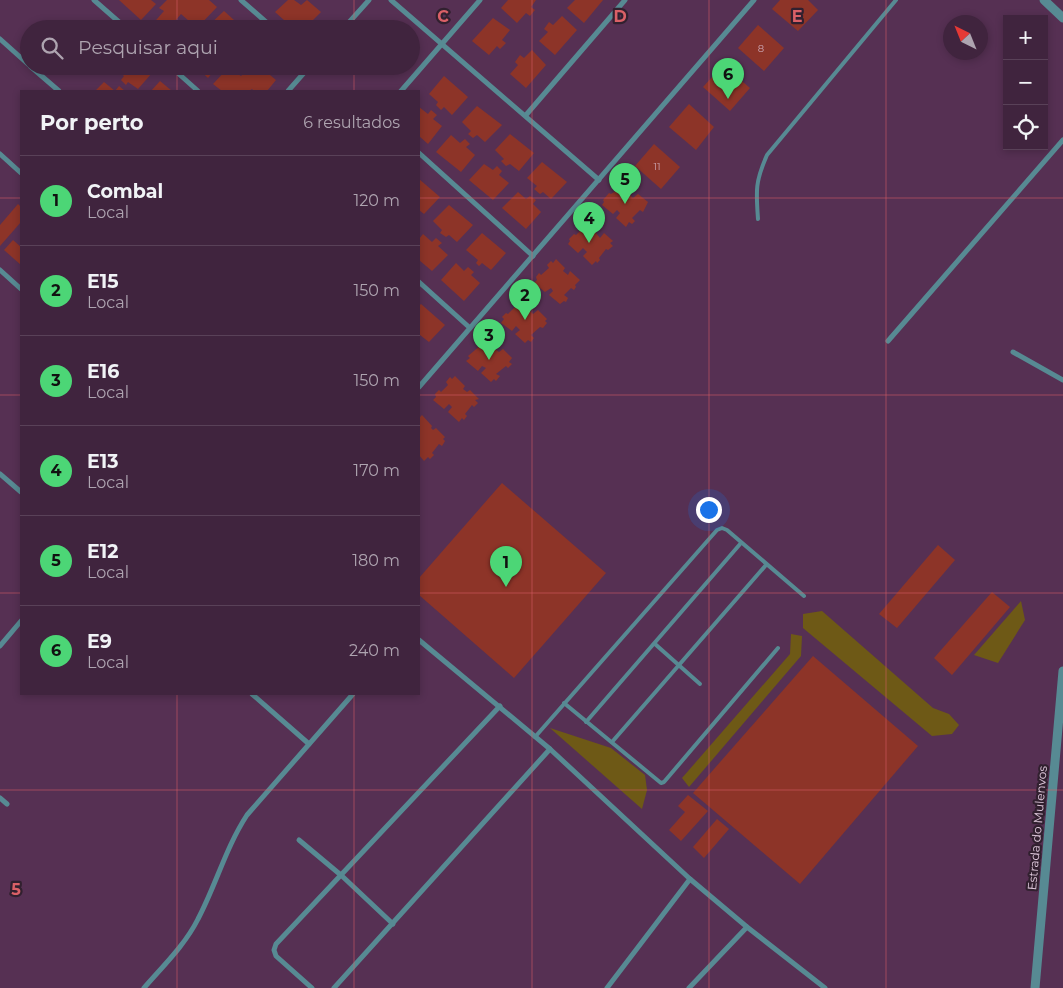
<!DOCTYPE html>
<html lang="pt">
<head>
<meta charset="utf-8">
<style>
  body { margin:0; font-family:Montserrat,sans-serif; background:#472c45; color:#f1f3f6 }
  .controls { position:absolute; right:15px; top:15px; display:grid; overflow:hidden; border-radius:0px; box-shadow:0 2px 8px #0003 }
  .controls button { width:45px; height:45px; display:grid; place-items:center; padding:0; border:0; border-bottom:1px solid #594158; background:#40243e; color:#f1f3f6; font:25px sans-serif }
  .compass { position:absolute; left:943px; top:15px; width:45px; height:45px; border-radius:50%; background:#40243e; box-shadow:0 2px 8px #0003; rotate:317deg }
  .you { position:absolute; left:708px; top:509px; width:18px; height:18px; margin:-12px; border:4px solid #fff; border-radius:50%; background:#1a73e8; box-shadow:0 0 0 8px #1a73e833 }
  .badge { display:grid; place-items:center; width:32px; height:32px; border-radius:50%; background:#4cd676; color:#111; font-size:16px; font-weight:700 }
  .pin { position:absolute; translate:-50% -41px; filter:drop-shadow(0 1px 2px #0008) }
  .pin::after { content:''; position:absolute; top:26px; width:18px; height:15px; background:inherit; clip-path:polygon(0 0,100% 0,50% 100%) }
  .list { margin:0; padding:0; list-style:none }
  h2 { display:flex; justify-content:space-between; align-items:center; height:65px; margin:0; padding:0 20px; font-size:21px }
  h2 small { font-size:16px; font-weight:400; color:#aea4b0 }
  .list li { display:grid; grid-template-columns:32px 1fr auto; gap:15px; align-items:center; box-sizing:border-box; height:90px; padding:0 20px; border-top:1px solid #594158 }
  .list b { display:block; font-size:19px; white-space:nowrap }
  .list p { margin:0; font-size:16px; white-space:nowrap; color:#aea4b0 }
  .list em { font-size:16px; font-style:normal; color:#aea4b0 }
  .icon { flex:none; width:28px; height:28px; fill:none; stroke:currentColor; stroke-width:2; stroke-linecap:round; stroke-linejoin:round }
  .map { position:relative; flex:none; width:1063px; height:988px; overflow:hidden }
  .search { position:absolute; background:#40243e; box-shadow:0 2px 8px #0003; left:20px; top:20px; width:400px; height:55px; display:flex; align-items:center; gap:12px; box-sizing:border-box; padding:0 18px; border-radius:28px; color:#aea4b0; font-size:19px }
  .panel { position:absolute; background:#40243e; box-shadow:0 2px 8px #0003; left:20px; top:90px; width:400px; height:605px; border-radius:0px }
  .map>svg:first-child { display:block }
  .green { fill:#6e5916 }
  .building { fill:#8d3428 }
  .lines { fill:none; stroke-linecap:round; stroke-linejoin:round }
  .service { stroke:#578a93; stroke-width:4 }
  .minor { stroke:#578a93; stroke-width:5 }
  .tertiary { stroke:#578a93; stroke-width:9 }
  .grid { fill:none; stroke:#da6067; stroke-width:1; stroke-opacity:0.55 }
  .labels { text-anchor:middle; dominant-baseline:central; stroke-width:4.5; stroke-linejoin:round; paint-order:stroke }
  .number-label { font-size:10px; fill:#cba4b0 }
  .street-label { font-size:12px; fill:#e0c9dd; stroke:#31202f }
  .grid-label { font-size:16px; text-anchor:middle; font-weight:bold; fill:#da6067; stroke:#31202f; stroke-width:4.5; stroke-linejoin:round; paint-order:stroke }
</style>
</head>
<body>
<div class="map">
<svg width="1063" height="988" viewBox="0 0 1063 988">
  <rect width="100%" height="100%" fill="#563053"/>
  <g class="green">
    <path d="M1021,601l4,19 -27,43 -24,-8z"/>
    <path d="M822,611l111,97 16,6 10,11 -7,9 -20,2 -129,-108v-14z"/>
    <path d="M791,634l11,2 -1,20 -112,131 -7,-9 108,-124z"/>
    <path d="M550,728l61,20 34,27 2,15 -5,19z"/>
  </g>
  <g class="building">
    <path d="M119,0h32l5,4 -15,16z"/>
    <path d="M167,0h42l8,7 -20,21 -16,-14 -6,7 9,8h-32l-2,-2 14,-16 -5,-3z"/>
    <path d="M288,0h6l7,5 6,-5 14,12 -17,17h-10l-19,-17z"/>
    <path d="M508,0h28l-5,7 4,3 -5,6 -4,-3 -9,10 -16,-15z"/>
    <path d="M575,0h28l-19,23 -17,-15z"/>
    <path d="M780,0h28l10,10 -20,21 -26,-22z"/>
    <path d="M224,11l20,18h-34l-3,-2z"/>
    <path d="M562,16l15,14 -22,25 -16,-14 9,-9 -4,-3 5,-7 4,3z"/>
    <path d="M493,18l17,12 -8,10 4,3 -6,6 -3,-3 -8,9 -17,-14z"/>
    <path d="M758,25l26,23 -20,23 -26,-23z"/>
    <path d="M532,50l14,15 -20,23 -16,-14 8,-9 -3,-3 5,-7 4,3z"/>
    <path d="M723,65l27,23 -20,23 -27,-24z"/>
    <path d="M115,66h30l7,7 -14,16 -10,-7 -2,3 -5,-5 3,-4 -10,-8z"/>
    <path d="M195,66h23l-10,12z"/>
    <path d="M241,66h36l-7,9 6,5 -9,11h-13l-2,-2 -3,2h-27l-9,-7 15,-16 13,8 5,-5z"/>
    <path d="M444,76l24,21 -16,18 -8,-8 -3,3 -5,-5 2,-3 -9,-8z"/>
    <path d="M160,81l12,10h-21z"/>
    <path d="M104,82l11,9 4,-5 6,5h-30z"/>
    <path d="M689,104l25,23 -18,23 -27,-23z"/>
    <path d="M477,106l25,19 -17,17 -8,-7 -4,3 -5,-4 3,-3 -9,-9z"/>
    <path d="M419,107l9,7 3,-4 6,5 -4,4 9,7 -14,18 -9,-8z"/>
    <path d="M510,134l24,19 -15,18 -9,-7 -4,2 -5,-5 3,-2 -9,-9z"/>
    <path d="M451,135l9,8 5,-4 5,5 -4,3 9,8 -14,17 -25,-20z"/>
    <path d="M654,144l26,23 -19,22 -26,-23z"/>
    <path d="M542,162l25,20 -16,17 -8,-7 -3,2 -6,-5 3,-3 -10,-8z"/>
    <path d="M484,164l9,6 4,-4 5,5 -3,4 10,8 -16,17 -24,-20z"/>
    <path d="M419,179l21,18 -16,17 -5,-4z"/>
    <path d="M623,182l9,7 -3,5 4,4 5,-4 10,8 -5,10 -3,-2 -8,8 3,3 -3,3 -3,-2 -3,5 -10,-9 4,-5 -3,-3 -4,4 -11,-9 2,-3 -1,-2 6,-7 2,1 6,-4 -3,-3 4,-4 3,2z"/>
    <path d="M518,192l8,7 4,-3 6,4 -3,4 8,8 -15,17 -24,-21z"/>
    <path d="M18,204l3,3v15l-21,24v-21z"/>
    <path d="M449,205l24,20 -16,17 -8,-7 -3,2 -6,-4 2,-3 -9,-9z"/>
    <path d="M585,221l2,2 2,-2 9,8 -2,4 4,5 4,-5 9,8 -3,2 3,3 -5,4 -2,-1 -7,9 1,2 -3,3 -1,-2 -4,4 -9,-9 4,-4 -4,-4 -5,5 -10,-9 2,-3 -1,-2 5,-5 2,1 6,-6 -2,-2z"/>
    <path d="M482,233l24,20 -15,17 -9,-7 -3,3 -3,-3 2,-3 -12,-10z"/>
    <path d="M423,234l9,8 4,-4 6,5 -4,3 10,9 -16,16 -13,-11v-21z"/>
    <path d="M13,240l8,7v18l-17,-15z"/>
    <path d="M556,259l9,9 -2,3 5,4 2,-4 10,9 -5,5 1,2 -2,3 -3,-2 -7,7 4,3 -2,4 -2,-1 -4,3 -11,-9 4,-4 -2,-3 -6,4 -11,-9 3,-3 -1,-3 3,-4 2,2 8,-7 -2,-3 4,-4 2,2z"/>
    <path d="M456,263l8,8 4,-4 6,5 -3,3 9,8 -16,18 -23,-21z"/>
    <path d="M523,298l11,9 -4,4 3,3 5,-4 9,9 -2,2 2,2 -4,5 -3,-1 -9,8 3,3 -3,4 -3,-2 -3,3 -10,-9 5,-4 -4,-4 -4,5 -11,-8 3,-4 -2,-2 4,-4 2,1 8,-8 -3,-2 5,-4 2,1z"/>
    <path d="M421,304l24,21 -16,17 -9,-7 -1,1v-30z"/>
    <path d="M484,338l3,2 2,-2 9,6 -3,5 4,3 4,-3 9,9 -3,4 3,2 -4,4 -2,-2 -10,8 4,2 -4,5 -2,-2 -3,3 -10,-9 5,-5 -4,-2 -4,5 -12,-10 4,-3 -2,-2 13,-11 -2,-2z"/>
    <path d="M455,376l10,10 -2,3 4,3 3,-2 9,9 -4,1 3,3 -4,4 -2,-2 -7,9 2,2 -3,4 -2,-2 -3,4 -11,-10 4,-5 -3,-3 -5,5 -11,-9 3,-3 -1,-3 4,-4 2,2 7,-7 -2,-3 4,-5 2,2z"/>
    <path d="M422,415l10,11 -1,2 2,2 3,-2 9,9 -2,2 2,2 -3,5 -3,-2 -7,9 2,2 -4,4 -2,-2 -4,4 -5,-6v-37z"/>
    <path d="M502,483l104,90 -92,105 -95,-83v-17z"/>
    <path d="M938,545l17,15 -58,68 -18,-14z"/>
    <path d="M992,592l18,15 -58,68 -18,-17z"/>
    <path d="M813,656l105,90 -118,138 -107,-91z"/>
    <path d="M688,795l20,16 -27,30 -12,-11 16,-18 -7,-6z"/>
    <path d="M717,819l12,10 -25,29 -11,-11z"/>
  </g>
  <g class="lines">
    <g class="service">
      <path d="M758,219c-2,-28 -3,-37 9,-64l129,-155"/>
      <path d="M655,644l45,40"/>
      <path d="M564,703l97,80 3,-1 114,-134"/>
      <path d="M586,722l155,-179"/>
      <path d="M535,737l182,-207 5,-2 5,2 77,66"/>
      <path d="M612,742l154,-177"/>
    </g>
    <g class="minor">
      <path d="M94,0l33,29"/>
      <path d="M241,0l33,29"/>
      <path d="M391,0l208,180"/>
      <path d="M343,29l26,-29"/>
      <path d="M0,39l29,26"/>
      <path d="M30,66l29,25"/>
      <path d="M170,66l28,25"/>
      <path d="M288,91l22,-25"/>
      <path d="M401,91l79,-91"/>
      <path d="M526,115l99,-115"/>
      <path d="M419,153l114,103"/>
      <path d="M0,154l21,19"/>
      <path d="M0,270l21,19"/>
      <path d="M419,282l51,46"/>
      <path d="M888,341l175,-201"/>
      <path d="M1013,352l50,28"/>
      <path d="M419,387l335,-387"/>
      <path d="M0,474l21,18"/>
      <path d="M419,640l131,109 140,130 57,48 78,61"/>
      <path d="M0,646l21,-25"/>
      <path d="M252,694l57,50"/>
      <path d="M0,798l7,6"/>
      <path d="M299,840l43,36 51,48"/>
      <path d="M144,988c19,-22 41,-43 54,-69 18,-34 28,-72 49,-104l106,-121"/>
      <path d="M312,988l-36,-32 -2,-6 2,-6 224,-238"/>
      <path d="M334,988l216,-239"/>
      <path d="M607,988l83,-109"/>
      <path d="M689,988l58,-61"/>
    </g>
    <g class="tertiary">
      <path d="M1044,0l19,18"/>
      <path d="M1035,988l28,-317"/>
    </g>
  </g>
  <path class="grid" d="M177,0v29M354,0v29M532,0v988M709,0v988M886,0v988M177,66v25M354,66v25M0,198h21M419,198h644M0,395h21M419,395h644M0,593h21M419,593h644M177,694v294M354,694v294M0,790h1063"/>
  <g class="labels">
    <g class="number-label">
      <text x="761" y="48">8</text>
      <text x="657" y="166">11</text>
    </g>
    <g class="street-label">
      <text transform="translate(1037 828) rotate(-85)">Estrada do Mulenvos</text>
    </g>
  </g>
  <g class="grid-label">
    <text x="443" y="22">C</text>
    <text x="620" y="22">D</text>
    <text x="797" y="22">E</text>
    <text x="16" y="895">5</text>
  </g>
</svg>
<div class="controls">
<button>+</button>
<button>−</button>
<button><svg class="icon" aria-label="locate" viewBox="0 0 24 24"><circle cx="12" cy="12" r="6"/><path d="M12 2v4M12 18v4M2 12h4M18 12h4"/></svg></button>
</div>
<svg class="compass" viewBox="-18 -18 36 36"><path d="M0-13l5 13h-10z" fill="#e53935"/><path d="M0 13l5-13h-10z" fill="#aea4b0"/></svg>
<div class="you"></div>
<div class="pin badge" style="left:506px;top:587px">1</div>
<div class="pin badge" style="left:525px;top:320px">2</div>
<div class="pin badge" style="left:489px;top:360px">3</div>
<div class="pin badge" style="left:589px;top:243px">4</div>
<div class="pin badge" style="left:625px;top:204px">5</div>
<div class="pin badge" style="left:728px;top:99px">6</div>
<div class="search"><svg class="icon" aria-label="search" viewBox="0 0 24 24"><circle cx="10" cy="10" r="6"/><path d="M15 15l6 6"/></svg>Pesquisar aqui</div>
<section class="panel">
<h2>Por perto<small>6 resultados</small></h2>
<ul class="list">
<li><span class="badge">1</span><div><b>Combal</b><p>Local</p></div><em>120 m</em></li>
<li><span class="badge">2</span><div><b>E15</b><p>Local</p></div><em>150 m</em></li>
<li><span class="badge">3</span><div><b>E16</b><p>Local</p></div><em>150 m</em></li>
<li><span class="badge">4</span><div><b>E13</b><p>Local</p></div><em>170 m</em></li>
<li><span class="badge">5</span><div><b>E12</b><p>Local</p></div><em>180 m</em></li>
<li><span class="badge">6</span><div><b>E9</b><p>Local</p></div><em>240 m</em></li>
</ul>
</section>
</div>
</body>
</html>
